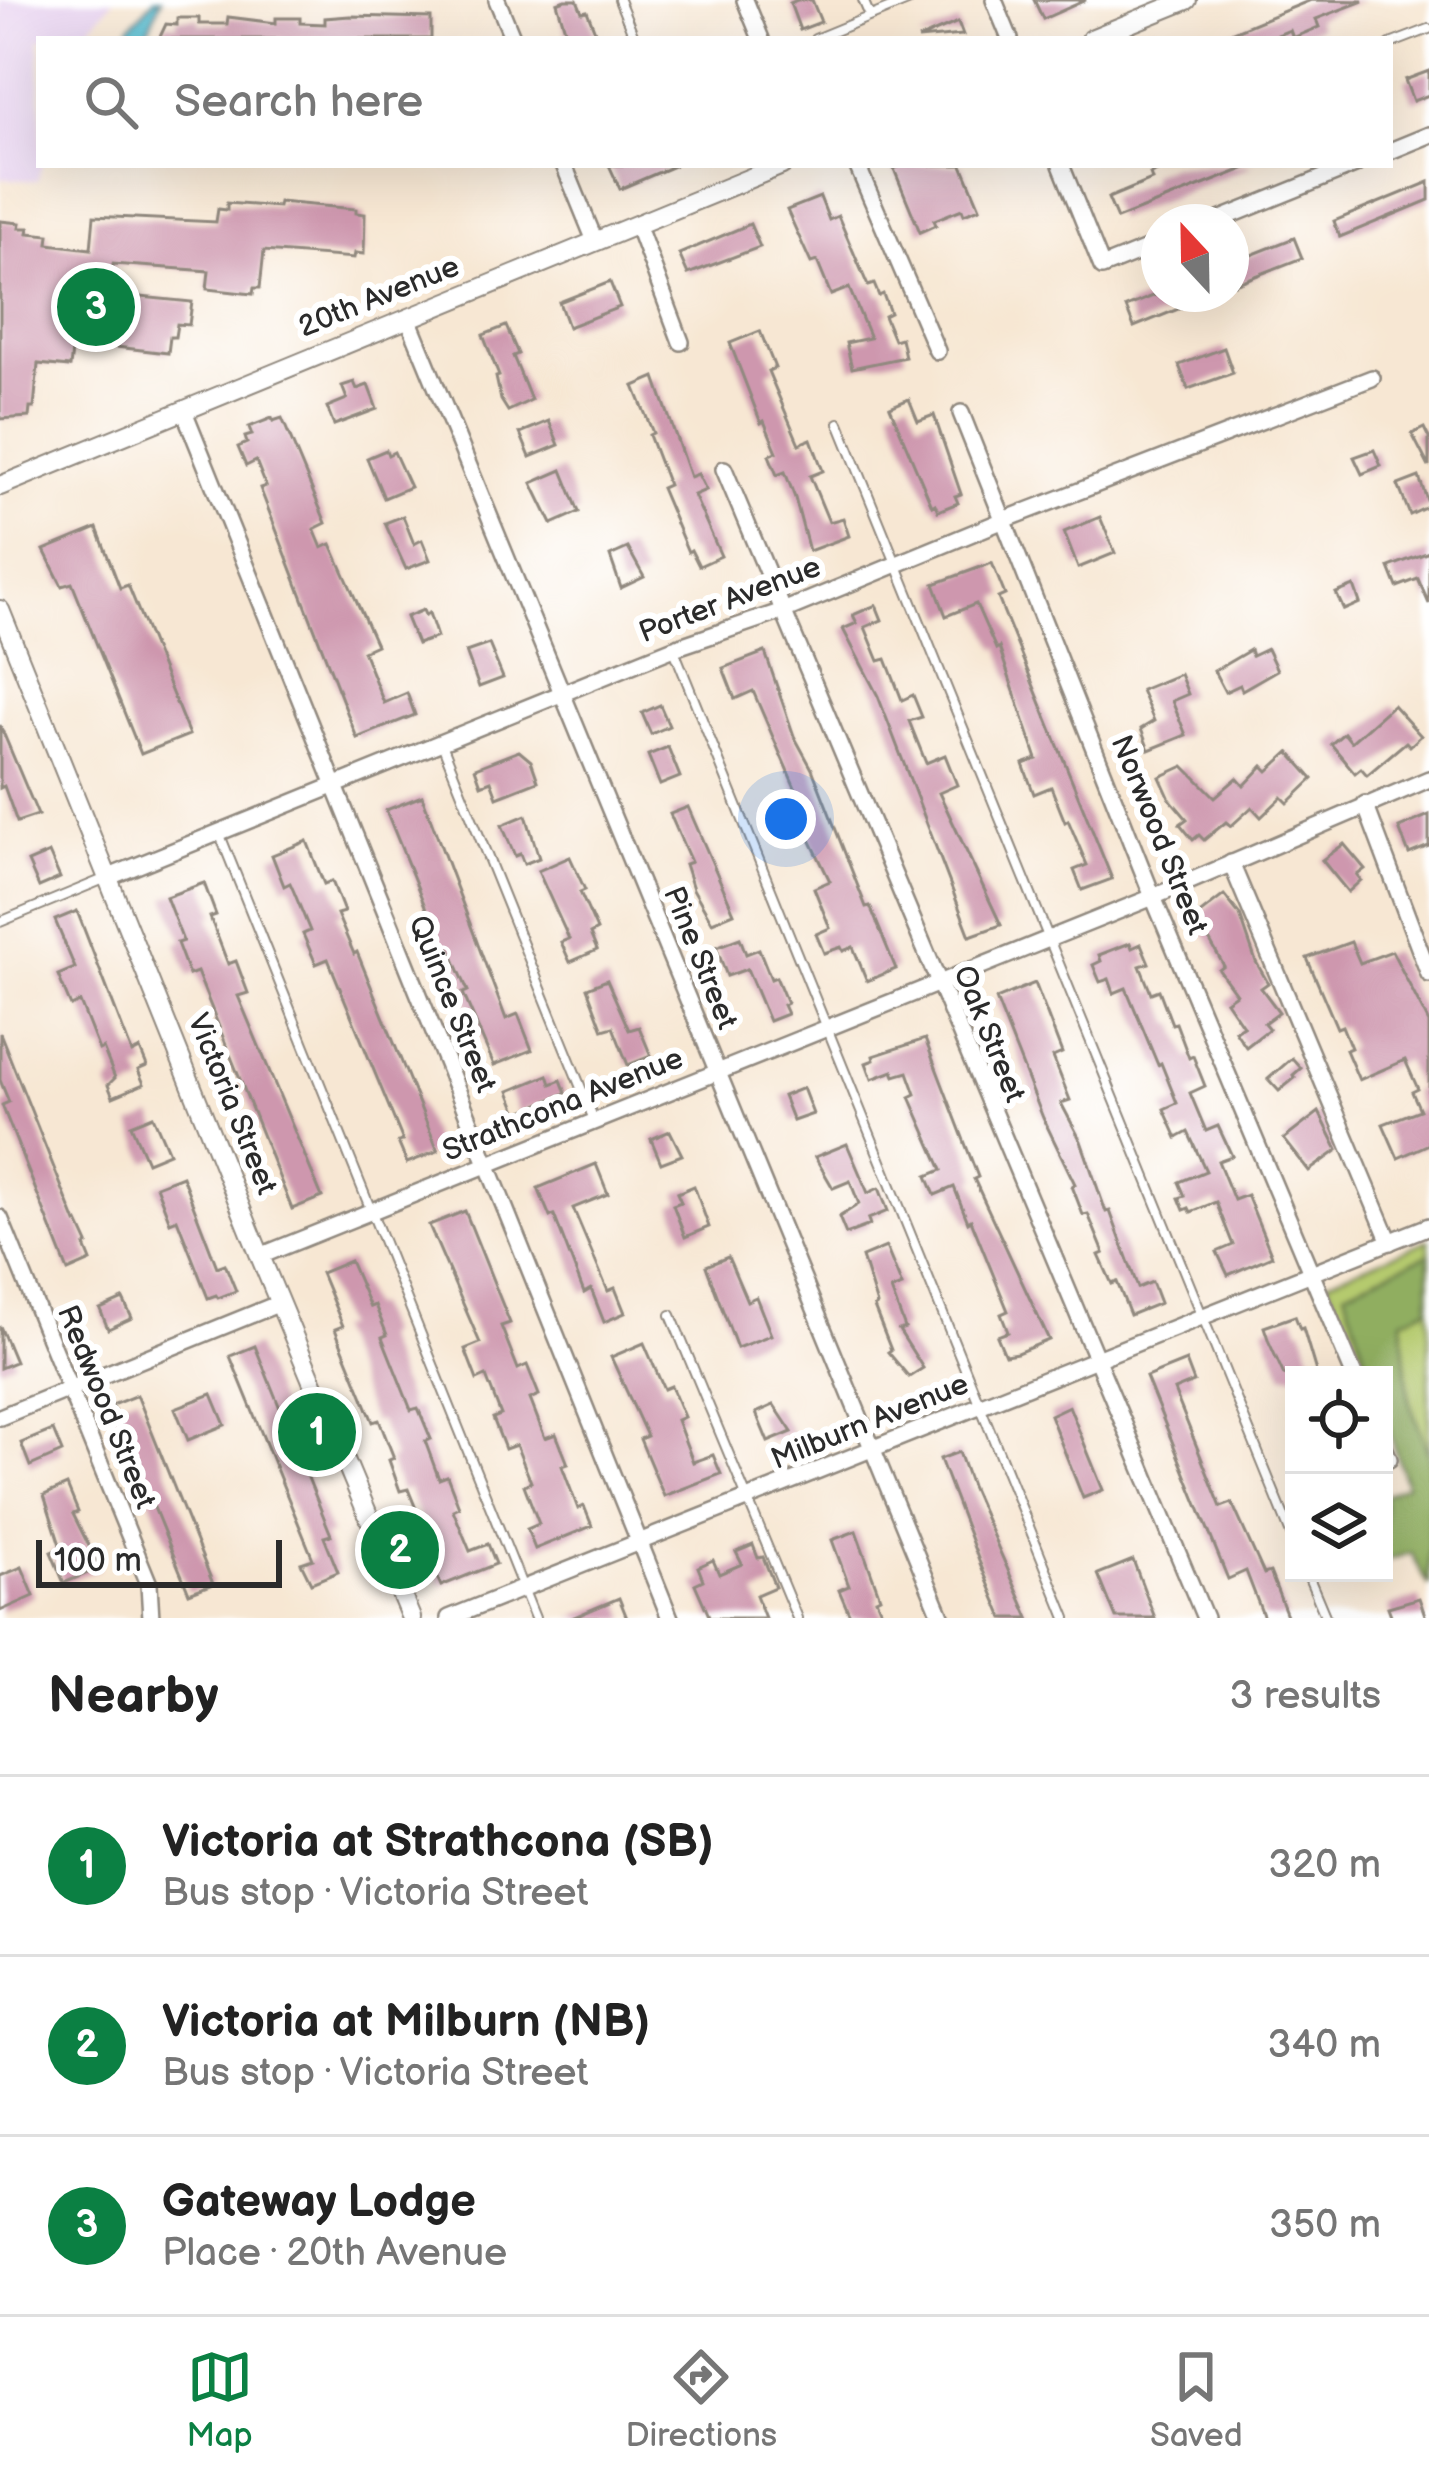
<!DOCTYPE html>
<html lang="en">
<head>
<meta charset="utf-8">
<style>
  body { margin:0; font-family:"Balsamiq Sans",sans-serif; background:#f6f6f6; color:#222 }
  .controls { position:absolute; right:36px; bottom:36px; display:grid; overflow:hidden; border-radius:0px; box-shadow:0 12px 48px #0002 }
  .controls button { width:108px; height:108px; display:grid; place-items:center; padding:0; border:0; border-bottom:3px solid #e0e0e0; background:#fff; color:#222; font:60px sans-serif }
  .compass { position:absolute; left:1141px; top:204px; width:108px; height:108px; border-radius:50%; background:#fff; box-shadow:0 12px 48px #0002; rotate:338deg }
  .scale { position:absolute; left:36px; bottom:30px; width:246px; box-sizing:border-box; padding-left:12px; border:6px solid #2b2b2b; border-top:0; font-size:33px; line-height:42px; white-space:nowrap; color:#2b2b2b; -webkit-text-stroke:9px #fff; paint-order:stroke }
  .you { position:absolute; left:786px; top:819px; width:42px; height:42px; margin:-30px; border:9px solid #fff; border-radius:50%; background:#1a73e8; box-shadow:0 0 0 18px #1a73e833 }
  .badge { display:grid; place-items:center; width:78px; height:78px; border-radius:50%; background:#0b8043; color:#fff; font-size:39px; font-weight:700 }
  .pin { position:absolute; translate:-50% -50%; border:6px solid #fff; box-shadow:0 3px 12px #0006 }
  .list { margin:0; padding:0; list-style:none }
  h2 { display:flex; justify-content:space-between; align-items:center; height:156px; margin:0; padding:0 48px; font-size:51px }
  h2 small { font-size:39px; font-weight:400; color:#767676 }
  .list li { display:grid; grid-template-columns:78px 1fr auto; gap:36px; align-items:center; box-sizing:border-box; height:180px; padding:0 48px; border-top:3px solid #e0e0e0 }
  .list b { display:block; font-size:45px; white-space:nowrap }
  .list p { margin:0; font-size:39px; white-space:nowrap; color:#767676 }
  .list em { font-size:39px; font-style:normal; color:#767676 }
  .icon { flex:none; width:66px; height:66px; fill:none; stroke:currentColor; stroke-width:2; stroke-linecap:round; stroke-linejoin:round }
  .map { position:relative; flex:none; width:1429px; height:1618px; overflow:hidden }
  .search { position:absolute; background:#fff; box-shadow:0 12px 48px #0002; left:36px; right:36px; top:36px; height:132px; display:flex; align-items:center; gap:30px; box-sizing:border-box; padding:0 42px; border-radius:0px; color:#767676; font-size:45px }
  .sheet { height:696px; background:#fff }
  nav { display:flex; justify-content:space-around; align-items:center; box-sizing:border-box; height:168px; border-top:3px solid #e0e0e0; background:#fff; font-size:33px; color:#767676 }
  nav a { display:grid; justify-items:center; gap:6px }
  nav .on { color:#0b8043 }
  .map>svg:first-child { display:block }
  .built { fill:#e7d2ef }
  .green { fill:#b5ca6e; stroke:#707a4c; stroke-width:3 }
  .forest { fill:#90ae61; stroke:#5e6c46; stroke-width:3 }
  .water { fill:#51bace; stroke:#3e727c; stroke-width:3 }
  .building { fill:#ce97ae }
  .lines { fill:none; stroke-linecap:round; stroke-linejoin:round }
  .service-casing { stroke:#91897f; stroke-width:12 }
  .minor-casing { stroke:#91897f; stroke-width:20 }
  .tertiary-casing { stroke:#91897f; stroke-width:22 }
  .service { stroke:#fff; stroke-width:8 }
  .minor { stroke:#fff; stroke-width:15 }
  .tertiary { stroke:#fff; stroke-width:18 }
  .labels { text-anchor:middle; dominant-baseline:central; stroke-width:12; stroke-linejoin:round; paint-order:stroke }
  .street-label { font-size:30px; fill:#2b2b2b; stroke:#fff }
</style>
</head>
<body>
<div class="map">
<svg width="1429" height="1618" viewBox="0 0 1429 1618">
  <rect width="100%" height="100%" fill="#fff"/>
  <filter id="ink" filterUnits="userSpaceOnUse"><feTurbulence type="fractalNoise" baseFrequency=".00833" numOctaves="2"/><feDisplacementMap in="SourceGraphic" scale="24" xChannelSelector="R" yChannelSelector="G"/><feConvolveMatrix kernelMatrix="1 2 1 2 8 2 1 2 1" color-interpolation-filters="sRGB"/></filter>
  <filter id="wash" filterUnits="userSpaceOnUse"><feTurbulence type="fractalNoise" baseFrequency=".004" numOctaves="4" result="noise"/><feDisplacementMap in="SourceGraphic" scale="48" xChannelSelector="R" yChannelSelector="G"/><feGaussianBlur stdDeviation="2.7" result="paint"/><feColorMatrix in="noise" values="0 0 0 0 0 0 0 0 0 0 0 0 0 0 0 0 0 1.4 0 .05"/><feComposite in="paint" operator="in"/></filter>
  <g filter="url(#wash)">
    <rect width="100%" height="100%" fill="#f7e7d3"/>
    <path class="built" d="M0,0h114l-35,39h-40l3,126 -5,16 -37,-3z"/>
    <path class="green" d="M1429,1240v275l-45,-140h-16l-41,-94z"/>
    <path class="forest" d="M1429,1254v53l-27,12 7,81 20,55v131l-18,-33 -27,8v-66l22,-10 -22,-69v-41h-13l-26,-84z"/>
    <path class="water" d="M154,0h7l-17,39h-15v-12z"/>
    <g id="blocks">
      <g class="building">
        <path d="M565,0h12l5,12 5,-1 11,28h-30l-11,-36z"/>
        <path d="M797,0h15l9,22 -21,8 -10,-27z"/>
        <path d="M1034,0h52l-43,19z"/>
        <path d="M1311,0l52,1 -47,18 3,8 -26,11 -3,-8 -22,9h-52z"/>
        <path d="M350,16l81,2v21h-272l7,-15 11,1v-7h22v6h28l1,-7 48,6v-5h24v5l25,1v-6z"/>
        <path d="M958,22l5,13 -45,4z"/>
        <path d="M1429,71v24l-16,6 -8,-21z"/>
        <path d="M609,165h67l-56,24z"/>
        <path d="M903,165h59l18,43 -16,6 -2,-5 -28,11 2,5 -16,7 -26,-63z"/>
        <path d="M1172,165h82l-137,54 -9,-21 44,-18 -2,-6z"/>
        <path d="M1429,182v18l-89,37 -6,-16z"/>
        <path d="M820,197l9,23 9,-4 30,70 6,-2 5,12 4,-2 7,19 -6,3 10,24 7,-2 4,19 -53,11 -6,-25 24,-5 -21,-50 -18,7 -14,-34 -6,2 -24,-53z"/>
        <path d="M279,202l77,7v4l9,1 -1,40 -9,-1 -1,5 -90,-7 -4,37h-6l-1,6 -46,-5 2,-18 -96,-7 -3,30 82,8 -3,23 -12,-1 -2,13h-5l-2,16 -95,-11 -3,25 -32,-3 -4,44h-4l-1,9 -29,2v-198l20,2 -1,5h10l-1,5 21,2 -1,9 43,5 3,-33 122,6 2,-13 9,1v-7l51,4z"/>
        <path d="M750,224l10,23 -72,27 -9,-20z"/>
        <path d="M1294,238l8,20 -67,26 -4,-21z"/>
        <path d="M610,282l10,25 -52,20 -9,-25z"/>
        <path d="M1158,294h55v1l-79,32 -8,-20z"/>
        <path d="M506,326l12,28 -5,2 18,44 -23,11 -7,-11 -5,-23 3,-1 -16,-41z"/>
        <path d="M760,331l15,37 -7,3 31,73 12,-5 12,32 -13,5 19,46 14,-4 6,18 -40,15 -14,-53 -10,-26 -8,3 -8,-20 8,-3 -13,-31 -3,2 -31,-80z"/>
        <path d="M1224,348l9,25 -45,16 -9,-24z"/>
        <path d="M655,377l35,100 8,-3 8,16 -12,5 27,61 -22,10 -8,-16 -3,2 -27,-64 7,-3 -19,-50 4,-2 -19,-47z"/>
        <path d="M354,382l3,7 11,-4 9,24 -43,16 -7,-18 20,-8 -5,-13z"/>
        <path d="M909,399l9,22 16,-6 27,79 -6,2 3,7 -20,8 -3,-7 -3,2 -42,-99z"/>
        <path d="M272,418l1,3 9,-3 44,105 -12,6 8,19 9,-4 45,101 -13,6 21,52 23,-10 8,22 -58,23 -97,-250 6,-2 -10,-25 -10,5 -8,-19 9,-4 -2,-6 7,-2 -3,-8z"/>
        <path d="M549,421l10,24 -29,12 -10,-24z"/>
        <path d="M1424,428l5,10v29l-17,-33z"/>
        <path d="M386,450l2,5 6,-3 16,35 -26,11 -17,-40z"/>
        <path d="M1374,450l7,16 -19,8 -8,-17z"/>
        <path d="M562,470l17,42 -27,12 -20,-41z"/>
        <path d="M1419,477l10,29 -19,9 -12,-30z"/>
        <path d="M403,516l11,28 8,-4 8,20 -24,9 -21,-46z"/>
        <path d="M1100,517l15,36 -37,15 -14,-36z"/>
        <path d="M97,528l23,60 8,-3 61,150 -48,19 -69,-171 -10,3 -18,-36z"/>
        <path d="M628,548l16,29 -23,11 -11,-32z"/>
        <path d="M1429,552v52l-11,-25 -21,8 -8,-20z"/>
        <path d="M992,563l13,32 -7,3 114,281 -30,11 -8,-20 13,-5 -19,-45 -3,2 -14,-35 -17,7 -11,-30 14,-5 -38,-112 -3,2 -20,-45 -30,12 -12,-32z"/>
        <path d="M1354,586l6,17 -16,7 -8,-17z"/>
        <path d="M876,605l6,15 -17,7 14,34 7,-2 16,41 11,-5 9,22 -13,4 17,42 19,-8 12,30 -18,8 62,132 -31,11 -92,-240 -35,-67 14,-6 -4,-8z"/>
        <path d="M423,610l2,5 4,-2 8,24 -20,7 -11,-27z"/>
        <path d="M489,644l14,34 -24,9 -13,-35z"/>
        <path d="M1267,649l10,21 -35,20 -2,-5 -15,7 -11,-21 36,-21 2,6z"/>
        <path d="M765,652l29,84 18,33 54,138 4,-1 26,63 -29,12 -14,-34 -10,4 -2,-4 -17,6 -8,-19 14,-6 -16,-40 16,-7 -39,-81 8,-3 -46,-106 -18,8 -12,-31z"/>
        <path d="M1180,674l8,20 -16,7 14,34 -37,15 -8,-21 13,-8 -13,-31z"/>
        <path d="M660,705l9,21 -18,8 -9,-21z"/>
        <path d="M1393,705l28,31 -11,10 -4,-4 -39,33 -6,-7 -6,5 -24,-29 13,-11 7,9z"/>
        <path d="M0,725l38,90 -21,7 -13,-36 -4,2z"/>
        <path d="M668,747l12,30 -20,8 -12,-30z"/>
        <path d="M519,751l12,10 7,20 -41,16 -6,-16 -10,4 -6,-17z"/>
        <path d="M1289,752l24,27 -25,24 -6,-6 -21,20 -9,-10 -21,19 -5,-4 -22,18 -5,-5 -6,5 -13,-16 7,-5 -17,-20 -10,-22 24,-11 31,31 22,-19 7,8 19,-20 5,5z"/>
        <path d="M422,796l84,223 12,-5 14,36 -38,15 -31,-72 5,-2 -20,-46 -4,2 -17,-36 -41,-101z"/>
        <path d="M688,807l46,106 -22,9 -19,-33 -8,-25 6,-2 -21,-48z"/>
        <path d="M526,815l13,43 -15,6 -4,-10 -5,2 -13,-31z"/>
        <path d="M1429,815v31l-20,8 -10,-26z"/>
        <path d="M307,841l17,43 8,-3 12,31 -7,2 17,40 3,-2 81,199 -31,12 -9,-21 5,-1 -75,-182 -12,5 -13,-30 7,-3 -16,-39 -4,-9 -6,3 -12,-31z"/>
        <path d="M1344,844l21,25 -8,6 4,5 -13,12 -26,-32z"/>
        <path d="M49,853l11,25 -21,9 -11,-25z"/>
        <path d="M570,857l15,33 -5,2 17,38 -7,4 7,16 -27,12 -9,-20 8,-3 -31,-68z"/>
        <path d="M204,883l12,32 -6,2 18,47 8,-3 12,32 -10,3 84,201 -30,12 -95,-237 -8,3 -12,-32 6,-2 -17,-44z"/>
        <path d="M1224,895l16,20 16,47 12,21 -7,5 18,24 -15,11 5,6 -23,18 -11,-16 8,-5 -17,-25 10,-7 -17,-24 5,-4 -14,-25 -17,-22z"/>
        <path d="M77,911l55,142 8,-4 7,17 -9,4 6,14 -31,13 -5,-12 7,-7 -12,-30 -4,2 -19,-48 -9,4 -13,-31 17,-7 -20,-48z"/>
        <path d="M740,938l6,16 13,-5 12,30 5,-2 11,26 -4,2 4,9 -18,7 -22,-52 -20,7 -11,-29z"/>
        <path d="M1351,942l9,21 32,-12 37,72v121l-31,14 -15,-34 37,-14 -8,-18 6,-3 -13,-29 -46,20 -13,-30 5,-2 -9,-22 -5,2 -30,-70z"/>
        <path d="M1130,943l2,5 9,-4 8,19 -9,3 11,27 8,-3 13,34 4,-1 13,35 4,-2 12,30 -15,7 16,38 12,-5 14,30 -14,5 16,39 13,-5 25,61 -44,19 -11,-23 16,-7 -17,-43 -25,10 -2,-4 -5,2 -5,-12 6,-2 -6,-14 27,-11 -18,-39 -11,6 -13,-29 13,-6 -16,-40 -3,2 -32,-77 -12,5 -5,-14 -9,3 -7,-17 8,-4 -2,-6z"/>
        <path d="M607,980l22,50 10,-3 12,29 -23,9 -15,-38 -10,3 -16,-42z"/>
        <path d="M1035,983l27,70 -9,4 17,43 -9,3 20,38 25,71 4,-1 28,77 14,-6 8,21 -30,12 -13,-33 -5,2 -13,-29 5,-2 -16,-39 -5,1 -11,-29 3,-2 -32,-66 -47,-119z"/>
        <path d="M0,1033l76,190 2,-1 10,22 -3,2 6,15 -23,10 -66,-166 7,-3 -9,-22z"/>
        <path d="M925,1039l53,138 -4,2 75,161 -32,13 -12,2 -8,-19 11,-4 -7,-18 7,-3 -37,-91 -3,2 -14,-35 -19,8 -8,-19 15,-6 -32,-73 6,-3 -8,-22 -13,4 -2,-5 -21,8 -6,-16 8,-3 -1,-4z"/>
        <path d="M1292,1058l9,10 -8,7 2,3 -16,13 -11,-12z"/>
        <path d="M548,1075l3,9 10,-4 5,13 -48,20 -9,-22z"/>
        <path d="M803,1088l10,26 -20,7 -10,-25z"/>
        <path d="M1319,1112l19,38 -29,21 -25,-32z"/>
        <path d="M153,1116l16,37 -22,9 -16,-37z"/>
        <path d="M670,1131l12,24 -21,8 -10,-24z"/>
        <path d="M847,1144l21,49 11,-5 9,23 -20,8 2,6 -24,9 -7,-17 20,-13 -9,-23 -17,7 -18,-31z"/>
        <path d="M596,1164l12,30 -35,14 35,83 7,-3 10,25 -21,9 -13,-33 -7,4 -30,-78 -4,2 -12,-29z"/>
        <path d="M182,1176l35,91 8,-3 11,27 -18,7 -2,-3 -8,3 -31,-79 -7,3 -14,-36z"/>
        <path d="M694,1186l15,41 -24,10 -12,-32 8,-3 -4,-9z"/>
        <path d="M465,1211l45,112 -9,3 17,43 9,-4 12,30 -9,4 15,39 11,-4 12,30 -6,2 16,43 6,-3 8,20 -57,23 -8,-20 12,-5 -15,-39 7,-3 -15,-37 -11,4 -12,-31 8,-3 -15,-39 -9,4 -12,-31 15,-6 -51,-118z"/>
        <path d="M886,1247l16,39 -11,4 14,38 -6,2 24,38 -14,9 -21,-25 3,-2 -17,-43 3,-2 -15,-48z"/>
        <path d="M728,1257l19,44 9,-4 15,38 -34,13 -31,-82z"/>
        <path d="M350,1261l20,46 5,-2 12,30 -5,2 29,73 7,-2 13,31 -6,2 14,38 8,-3 12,31 -6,3 17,41 18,-7 8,20 -55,22 -25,-57 7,-3 -15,-37 -8,2 -11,-31 5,-2 -15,-38 -6,2 -38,-93 8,-3 -22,-53z"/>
        <path d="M123,1299l9,19 -24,11 -8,-20z"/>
        <path d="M1295,1316l5,13 3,-1 14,47h-33l-15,-33 -5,-15z"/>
        <path d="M0,1326l15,36 -15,6z"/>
        <path d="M644,1343l20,46 7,-3 13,31 -7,3 16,42 20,-7 8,19 -57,22 -24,-57 7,-3 -36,-79z"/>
        <path d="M255,1346l76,189 -7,2 14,35 -27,11 -10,-20 12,-4 -83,-203z"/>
        <path d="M1186,1361l8,21 -20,8 47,117 11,-4 32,71 6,-2 18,46h-24l-18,-47 -18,8 -82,-202z"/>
        <path d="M212,1394l13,31 -37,15 -13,-32z"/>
        <path d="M137,1395l76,189 -24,9 -77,-188z"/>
        <path d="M774,1405l18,27 -24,10 -12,-29z"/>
        <path d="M1069,1406l34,84 -20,8 -33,-83z"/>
        <path d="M53,1430l9,22 -32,14 -9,-23z"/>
        <path d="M959,1452l12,34 58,132h-26l-24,-57 -39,-102z"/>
        <path d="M67,1485l11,27 -5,2 27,54 -36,15 -13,-31 10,-4 -17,-53z"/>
        <path d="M856,1531l24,66 -4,2 8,19h-33l-12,-28 10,-4 -17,-46z"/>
        <path d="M753,1545l5,13 5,-1 12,30 -19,8 9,23h-55l-15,-34 8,-4 -5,-13 15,-7 6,14 23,-10 -6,-12z"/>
        <path d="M1133,1560l12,32 10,26h-39l-18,-44z"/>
        <path d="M22,1567l12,29 -34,15v-35z"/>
        <path d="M619,1598l8,20h-55z"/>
        <path d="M1419,1598l7,20h-34l-4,-11z"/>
      </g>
    </g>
  </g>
  <g filter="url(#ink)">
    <use href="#blocks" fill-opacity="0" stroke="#91897f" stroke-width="3"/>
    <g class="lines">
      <defs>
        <g id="service">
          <path d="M619,0l16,39"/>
          <path d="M863,0l7,16"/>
          <path d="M815,39l95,-39"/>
          <path d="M1390,44l39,-15"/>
          <path d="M839,423l455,1118"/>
          <path d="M674,650l392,968"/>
          <path d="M442,744l152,376"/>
          <path d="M220,835l315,783"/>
          <path d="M0,922l104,-43"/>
          <path d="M671,1315l126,303"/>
          <path d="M1307,1573l19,45"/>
        </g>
        <g id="minor">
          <path d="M497,0l16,39"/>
          <path d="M745,0l16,39"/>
          <path d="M994,0l16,39"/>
          <path d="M1390,151l39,-16"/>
          <path d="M564,165l31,76"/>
          <path d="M857,165l80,186"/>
          <path d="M1061,165l41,102 57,-23"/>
          <path d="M1214,222l141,-57"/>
          <path d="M637,224l44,118"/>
          <path d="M408,318l534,1300"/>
          <path d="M184,411l486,1207"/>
          <path d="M961,413l192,484 201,478"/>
          <path d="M724,469l481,1149"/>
          <path d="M1365,804l64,170"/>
          <path d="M1231,863l159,379"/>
          <path d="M109,877l565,-229 109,-37 221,-91 368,-142"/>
          <path d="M0,1218l149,366 2,34"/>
          <path d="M260,1256l893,-359 276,-118"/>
          <path d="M0,1417l280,-114"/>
          <path d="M1384,1447l5,12"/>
          <path d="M449,1618l980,-392"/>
        </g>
        <g id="tertiary">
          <path d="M1091,39l96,-39"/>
          <path d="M0,486l782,-321"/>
          <path d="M0,610l260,646 151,362"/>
        </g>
      </defs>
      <use href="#service" class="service-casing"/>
      <use href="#minor" class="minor-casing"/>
      <use href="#tertiary" class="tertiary-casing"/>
      <use href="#service" class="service"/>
      <use href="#minor" class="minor"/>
      <use href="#tertiary" class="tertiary"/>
    </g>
  </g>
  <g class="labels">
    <g class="street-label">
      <text transform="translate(379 297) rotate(-22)">20th Avenue</text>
      <text transform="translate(730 600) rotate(-21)">Porter Avenue</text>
      <text transform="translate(1159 835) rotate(68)">Norwood Street</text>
      <text transform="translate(700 958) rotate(68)">Pine Street</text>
      <text transform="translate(452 1004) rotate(68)">Quince Street</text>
      <text transform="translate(989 1034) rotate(68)">Oak Street</text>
      <text transform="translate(232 1104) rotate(68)">Victoria Street</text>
      <text transform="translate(563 1105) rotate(-22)">Strathcona Avenue</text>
      <text transform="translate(106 1407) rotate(68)">Redwood Street</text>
      <text transform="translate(870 1422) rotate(-22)">Milburn Avenue</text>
    </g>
  </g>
</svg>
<div class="controls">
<button><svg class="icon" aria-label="locate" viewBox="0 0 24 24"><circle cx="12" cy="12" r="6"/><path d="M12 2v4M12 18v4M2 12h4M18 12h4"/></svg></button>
<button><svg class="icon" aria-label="layers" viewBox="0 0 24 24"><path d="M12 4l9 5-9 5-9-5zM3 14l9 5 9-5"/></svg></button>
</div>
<svg class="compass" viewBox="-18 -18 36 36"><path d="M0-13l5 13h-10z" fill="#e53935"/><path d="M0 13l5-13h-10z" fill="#767676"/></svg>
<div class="scale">100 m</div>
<div class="you"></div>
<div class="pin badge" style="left:317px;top:1432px">1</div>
<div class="pin badge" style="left:400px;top:1550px">2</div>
<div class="pin badge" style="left:96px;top:307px">3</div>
<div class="search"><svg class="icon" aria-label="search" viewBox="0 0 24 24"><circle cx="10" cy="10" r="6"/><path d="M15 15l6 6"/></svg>Search here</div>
</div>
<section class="sheet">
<h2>Nearby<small>3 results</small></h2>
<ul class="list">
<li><span class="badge">1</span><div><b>Victoria at Strathcona (SB)</b><p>Bus stop · Victoria Street</p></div><em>320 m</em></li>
<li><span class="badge">2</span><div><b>Victoria at Milburn (NB)</b><p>Bus stop · Victoria Street</p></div><em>340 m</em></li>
<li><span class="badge">3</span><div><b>Gateway Lodge</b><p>Place · 20th Avenue</p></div><em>350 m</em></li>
</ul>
</section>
<nav>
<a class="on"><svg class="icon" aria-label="map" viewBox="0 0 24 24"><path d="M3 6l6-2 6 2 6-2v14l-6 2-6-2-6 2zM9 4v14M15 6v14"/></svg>Map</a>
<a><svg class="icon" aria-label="directions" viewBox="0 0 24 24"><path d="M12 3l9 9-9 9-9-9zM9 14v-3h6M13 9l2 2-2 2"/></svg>Directions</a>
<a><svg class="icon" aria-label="saved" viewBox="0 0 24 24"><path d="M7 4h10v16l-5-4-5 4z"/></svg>Saved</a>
</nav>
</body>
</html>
